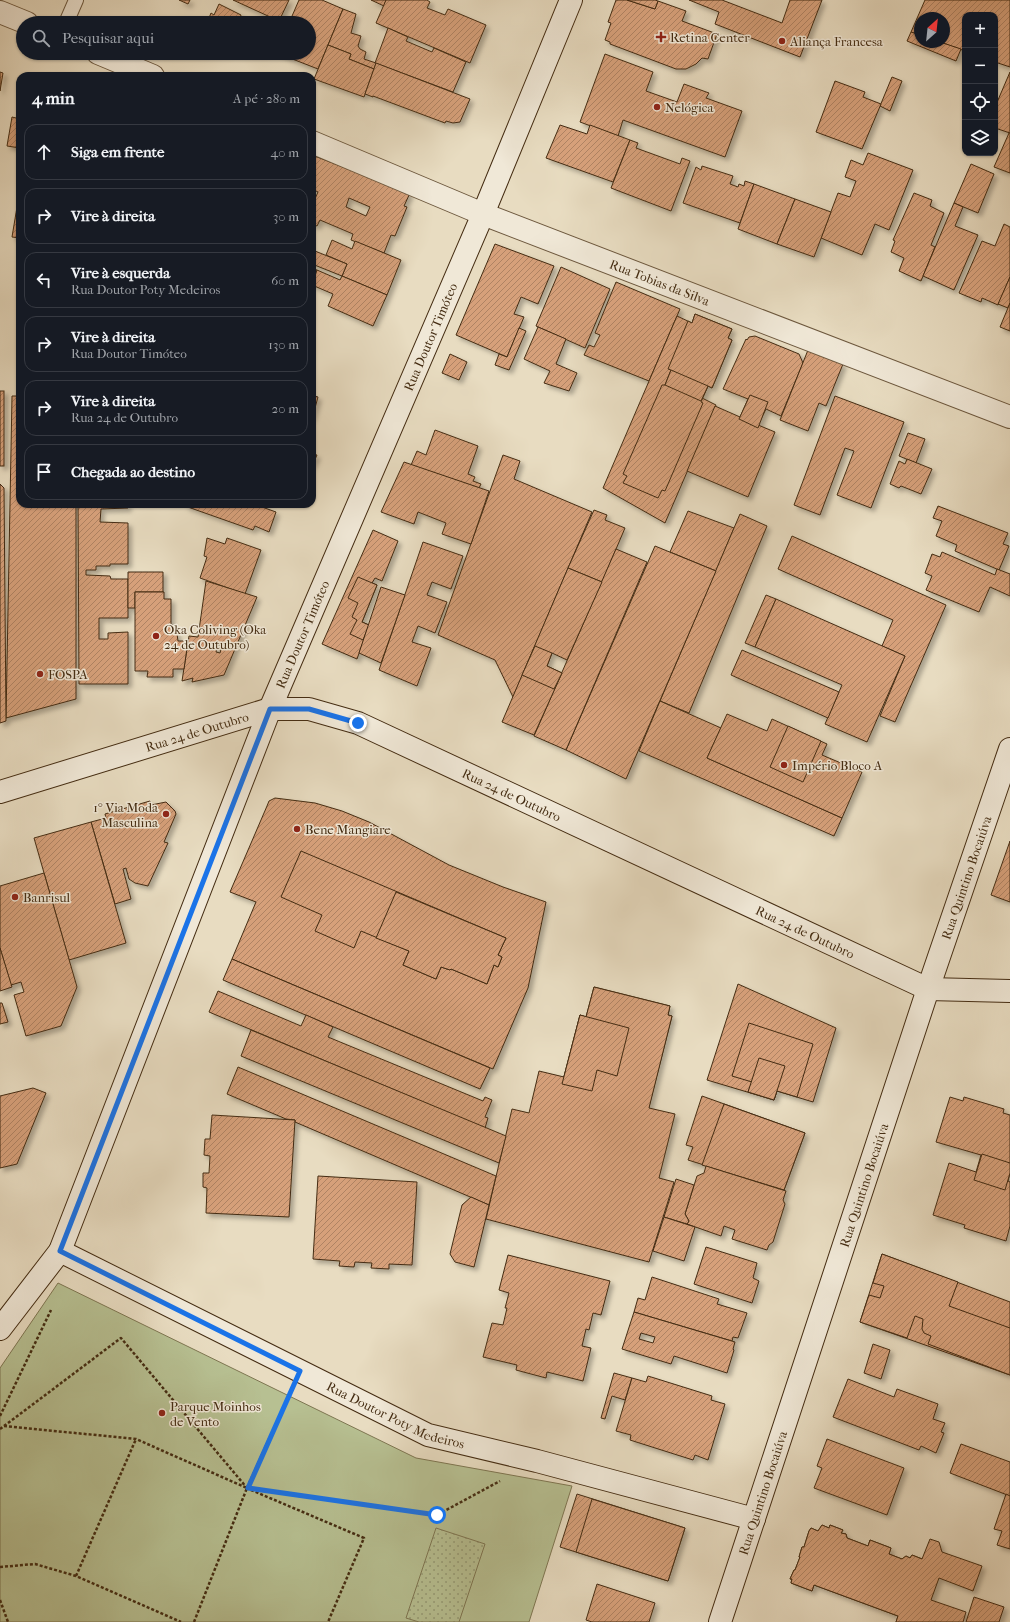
<!DOCTYPE html>
<html lang="pt">
<head>
<meta charset="utf-8">
<style>
  body { margin:0; font-family:"IM FELL French Canon",serif; background:#242831; color:#f1f3f6 }
  .controls { position:absolute; right:12px; top:12px; display:grid; overflow:hidden; border-radius:8px; box-shadow:0 1px 3px #0004 }
  .controls button { width:36px; height:36px; display:grid; place-items:center; padding:0; border:0; border-bottom:1px solid #363941; background:#171b24; color:#f1f3f6; font:20px sans-serif }
  .compass { position:absolute; left:914px; top:12px; width:36px; height:36px; border-radius:50%; background:#171b24; box-shadow:0 1px 3px #0004; rotate:27deg }
  .stop { position:absolute; width:12px; height:12px; margin:-9px; border:3px solid #1a73e8; border-radius:50%; background:#fff }
  .stop.end { background:#1a73e8; border-color:#fff; box-shadow:0 1px 4px #0008 }
  .list { margin:0; padding:0; list-style:none }
  h2 { display:flex; justify-content:space-between; align-items:center; height:52px; margin:0; padding:0 16px; font-size:17px }
  h2 small { font-size:13px; font-weight:400; color:#9ea1a6 }
  .list li { display:grid; grid-template-columns:26px 1fr auto; gap:12px; align-items:center; box-sizing:border-box; height:56px; margin:0 8px 8px; padding:0 8px; border:1px solid #363941; border-radius:12px }
  .list b { display:block; font-size:15px; white-space:nowrap }
  .list p { margin:0; font-size:13px; white-space:nowrap; color:#9ea1a6 }
  .list em { font-size:13px; font-style:normal; color:#9ea1a6 }
  .icon { flex:none; width:22px; height:22px; fill:none; stroke:currentColor; stroke-width:2; stroke-linecap:round; stroke-linejoin:round }
  .map { position:relative; flex:none; width:1010px; height:1622px; overflow:hidden }
  .search { position:absolute; background:#171b24; box-shadow:0 1px 3px #0004; left:16px; top:16px; width:300px; height:44px; display:flex; align-items:center; gap:10px; box-sizing:border-box; padding:0 14px; border-radius:22px; color:#9ea1a6; font-size:15px }
  .panel { position:absolute; background:#171b24; box-shadow:0 1px 3px #0004; left:16px; top:72px; width:300px; height:436px; border-radius:12px }
  .map>svg:first-child { display:block }
  .grass { fill:#b7c092; stroke:#7e7652 }
  .park { fill:url(#park-dots); stroke:#7e7652 }
  .building { fill:url(#building-hatch); stroke:#442c12; fill-rule:evenodd; filter:url(#shadow) }
  .lines { fill:none; stroke-linecap:round; stroke-linejoin:round }
  .lane-casing { stroke:#6d583e; stroke-width:16 }
  .street-casing { stroke:#6d583e; stroke-width:24 }
  .secondary-casing { stroke:#442c12; stroke-width:24 }
  .path { stroke:#442c12; stroke-width:2.5; stroke-dasharray:3 2; stroke-linecap:butt }
  .lane { stroke:#f0e8d7; stroke-width:14 }
  .street { stroke:#f0e8d7; stroke-width:22 }
  .secondary { stroke:#f0e8d7; stroke-width:22 }
  .route { stroke:#1a73e8; stroke-width:5 }
  .poi-dot { fill:#8f2418; stroke:#f0e8d7; stroke-width:1.5 }
  .labels { text-anchor:middle; dominant-baseline:central; stroke-width:3; stroke-linejoin:round; paint-order:stroke }
  .poi-label { font-size:13px; fill:#442c12; stroke:#f0e8d7; text-anchor:start }
  .street-label { font-size:13px; fill:#442c12; stroke:#f0e8d7 }
</style>
</head>
<body>
<div class="map">
<svg width="1010" height="1622" viewBox="0 0 1010 1622">
  <defs>
    <pattern id="park-dots" width="8" height="8" patternUnits="userSpaceOnUse"><rect width="8" height="8" fill="#b7c092"/><path d="M2 2h.1M6 6h.1" fill="none" stroke="#969c76" stroke-width="1.8" stroke-linecap="round"/></pattern>
    <pattern id="building-hatch" width="6" height="6" patternUnits="userSpaceOnUse"><rect width="6" height="6" fill="#d6a07a"/><path d="M-1 1l2-2M0 6l6-6M5 7l2-2" fill="none" stroke="#af8363"/></pattern>
    <filter id="shadow"><feDropShadow dx="3.5" dy="3.5" stdDeviation="2" flood-color="#0004"/></filter>
  </defs>
  <rect width="100%" height="100%" fill="#e8dcc1"/>
  <filter id="stains"><feTurbulence type="fractalNoise" baseFrequency=".005" numOctaves="4"/><feColorMatrix values="0 0 0 0 .2 0 0 0 0 .09 0 0 0 0 .02 0 0 0 .5 -.17"/></filter>
  <radialGradient id="worn" r=".72"><stop offset=".6" stop-color="#630" stop-opacity="0"/><stop offset="1" stop-color="#630" stop-opacity=".3"/></radialGradient>
  <path class="grass" d="M58,1283l358,175 156,28 -43,136h-529v-254z"/>
  <path class="park" d="M436,1528l49,16 -26,78h-40l-13,-4z"/>
  <g class="building">
    <path d="M179,0h11l-2,4z"/>
    <path d="M233,0h56l-10,21z"/>
    <path d="M299,0h23l21,9 -25,60 -41,-16h32v-30h-20z"/>
    <path d="M371,0h15l-2,6z"/>
    <path d="M386,0h41l3,2 -3,6 18,7 3,-6 38,16 -16,38 -94,-40z"/>
    <path d="M616,0h11l28,9 3,-8 28,10 -4,10 35,13 -9,25 -6,-1 -6,6 -10,5h-10l-66,-25v-2l-5,-2 6,-17 -3,-1z"/>
    <path d="M627,0h28l3,1 -3,8z"/>
    <path d="M689,0h33l60,23 8,-23h32l-22,57 -85,-33 4,-12z"/>
    <path d="M925,0h85v67l-15,-5v-47h-30v36l-25,-9h4v-24h-24v17l-9,-3z"/>
    <path d="M219,4l22,11 -1,3 8,3 1,-2 13,4h-55l4,-10 3,2z"/>
    <path d="M343,9l13,5 -5,19 10,3 -3,10 2,3 6,3 -2,7 12,4 -2,6 -25,-10 2,-5 -23,-9z"/>
    <path d="M388,28l20,9 -2,4 26,11 2,-4 32,14 -13,30 -78,-29z"/>
    <path d="M911,32l9,3v7h20l21,7 -5,12 -49,-20z"/>
    <path d="M328,45l23,9 -2,5 25,10 -10,28 -50,-18z"/>
    <path d="M605,54l48,18 -7,19 31,11 7,-18 25,9 -3,5 36,13 -17,46 -102,-37 -5,16 -38,-14z"/>
    <path d="M376,63l94,36 -10,23 -7,1 -7,-2 -1,2 -72,-27v1l-8,-3z"/>
    <path d="M0,72l3,1 -3,18z"/>
    <path d="M1010,72v61l-15,-5v-21z"/>
    <path d="M892,77l10,4 -12,30 -10,-5z"/>
    <path d="M835,81l30,11 -2,5 18,7 -19,45 -46,-17z"/>
    <path d="M12,117l8,2v29l-13,-2z"/>
    <path d="M560,125l27,9 3,-9 40,15 -17,42 -67,-24z"/>
    <path d="M1009,133h1v40l-16,-6z"/>
    <path d="M630,140l8,3 -2,5 44,16 2,-6 8,3 -19,50 -60,-23z"/>
    <path d="M868,153l45,17 -24,60 -14,-6 -13,31 -41,-17 17,-45 12,4 6,-16 -11,-4 6,-17 12,5z"/>
    <path d="M312,155l98,38 -6,13 3,1 -12,29 -4,-1 -7,18 -33,-13 2,-6 -33,-14 -3,6 -5,-2v-24l2,1 4,-9 -6,-3zM349,198l21,9 -4,9 -20,-9z"/>
    <path d="M971,164l23,10 -16,39 -24,-10z"/>
    <path d="M702,166l31,10 -3,8 8,3 1,-3 5,2 1,-5 9,3 -14,39 -57,-20 13,-36 5,3z"/>
    <path d="M754,184l41,15 -18,45 -39,-15z"/>
    <path d="M20,189v49l-8,-1z"/>
    <path d="M914,193l18,7 -2,6 14,7 -13,32 4,2 -14,34 -22,-10 5,-13 -13,-6 4,-11 -2,-1z"/>
    <path d="M795,199l36,13 -17,45 -37,-13z"/>
    <path d="M954,203l9,4 -8,19 23,9 -24,55 -31,-14z"/>
    <path d="M1004,224l6,3v50l-12,28 -16,-7 -1,4 -22,-9 23,-52 13,5z"/>
    <path d="M332,240l20,9 3,-8 46,19 -14,35 -45,-19 5,-12 -21,-9z"/>
    <path d="M495,244l59,22 -16,38 -17,-7 -7,17 10,3 -17,40 -51,-22z"/>
    <path d="M315,251l32,13 -5,12 -30,-12z"/>
    <path d="M561,267l49,22 -25,59 -49,-22z"/>
    <path d="M312,268l5,2 -5,13z"/>
    <path d="M317,270l23,10 2,-4 45,19 -14,31 -45,-20 5,-12 -21,-9z"/>
    <path d="M1010,277v26l-2,5 -10,-4z"/>
    <path d="M616,282l64,27 -31,72 -65,-26 5,-10 5,2 6,-12 -5,-2z"/>
    <path d="M1010,303v28l-10,-4z"/>
    <path d="M695,314l37,15 -4,9 4,2 -20,48 -4,-2 -6,12 14,7 -51,118 -62,-35 74,-172 15,7z"/>
    <path d="M695,314l37,15 -4,9 4,2 -20,48 -4,-2 -7,16 2,1 -38,88 -3,-1 -4,8 -35,-15 4,-7 -4,-2 39,-89h3l6,-15 -3,-1 20,-48 4,2z"/>
    <path d="M538,327l28,12 -10,25 21,9 -8,18 -25,-8 6,-12 -26,-12z"/>
    <path d="M519,328l7,3 -17,39 -14,-5 4,-11 8,3z"/>
    <path d="M755,336l44,18 4,9 -22,53 -15,-7 -8,16 17,7 -27,65 -61,-26 28,-65 25,11 8,-18 -25,-10 23,-50 1,1 2,-3z"/>
    <path d="M808,350l35,14 -17,42 -7,-3 -11,28 -28,-11z"/>
    <path d="M450,354l17,8 -8,18 -17,-7z"/>
    <path d="M671,370l37,16 -7,15 -36,-16z"/>
    <rect x="0" y="391" width="4" height="75"/>
    <path d="M312,395l6,2 -6,22z"/>
    <path d="M750,395l18,7 -10,26 -19,-9z"/>
    <path d="M12,396h8v108h56v195l-70,19z"/>
    <path d="M835,396l69,26 -33,86 -34,-13 17,-44 -9,-3 -25,67 -26,-10z"/>
    <path d="M435,430l43,16 -10,28 7,3 -2,4 8,3 -2,4 -68,-23 6,-14 9,4z"/>
    <path d="M908,433l17,6 -9,24 -17,-7z"/>
    <path d="M312,454l5,1 -5,11z"/>
    <path d="M503,455l17,6 -6,18 78,33 -79,185 -18,-37 -57,-25z"/>
    <path d="M907,459l25,10 -11,25 -20,-8 -2,2 -9,-4 9,-23 6,3z"/>
    <path d="M404,462l85,29 -18,53 -29,-10 4,-11 -28,-11 -4,12 -33,-12z"/>
    <path d="M0,484l4,4 2,233 -6,2z"/>
    <path d="M78,504h50v4l-27,1 -1,13 28,1v41h-18v2h-14v4h-10v5l24,1 1,3h17v39h-29v21h9v-6l20,-1v52h-49z"/>
    <path d="M186,504h77l-1,3 14,5 -7,20 -14,-6 -2,4 -68,-24z"/>
    <path d="M938,506l70,27 -5,11 6,2 -10,24 -44,-19 2,-6 -21,-9 6,-15 -9,-3z"/>
    <path d="M594,510l13,5 -2,5 20,8 -23,54 -34,-14z"/>
    <path d="M688,511l46,17 -18,43 -46,-19z"/>
    <path d="M740,514l27,12 -78,187 -29,-12z"/>
    <path d="M373,530l25,11 -16,40 -7,-3 -3,5 5,2 -15,37 7,3 -12,34 -35,-15z"/>
    <path d="M792,536l154,69 -51,117 -15,-6 25,-60 -23,-10 11,-26 -115,-51z"/>
    <path d="M207,538l18,6 2,-6 34,12 -16,44 -45,-16 7,-21 -3,-1z"/>
    <path d="M423,542l40,14 -12,33 -19,-7 -5,13 20,7 -12,31 -17,-7 -6,16 19,6 -14,38 -38,-16z"/>
    <path d="M655,546l61,25 -90,208 -60,-29z"/>
    <path d="M616,549l31,13 -81,188 -32,-14z"/>
    <path d="M942,552l53,23 2,-6 13,5v22l-20,-9 -11,25 -53,-22 6,-14 -7,-3 7,-19 8,3z"/>
    <path d="M568,568l34,14 -35,78 -15,-7 -5,13 15,7 -28,62 -32,-13z"/>
    <path d="M128,572h35v20h-28v16h-7z"/>
    <path d="M358,577l19,8 -15,37 7,3 -6,15 -13,-6 7,-14 -5,-3 6,-14 -10,-5z"/>
    <path d="M206,581l51,16 -33,78 -32,7 1,-4 -11,3 7,-45 9,1zM218,644l4,2 -2,7 -4,-1z"/>
    <path d="M381,587l24,8 -24,68 -22,-10z"/>
    <path d="M135,592h29v7h7v26h2l1,5 3,4 1,7h10l-4,28h-11v8h-26l1,-6h-13z"/>
    <path d="M766,595l10,4 -21,48 -10,-4z"/>
    <path d="M776,599l129,57 -38,86 -42,-18 17,-39 -87,-38z"/>
    <path d="M535,646l17,7 -5,13 15,7 -8,16 -32,-14z"/>
    <path d="M742,650l97,42 -11,26 -97,-43z"/>
    <path d="M660,701l61,27 -14,30 135,60 -8,18 -195,-85z"/>
    <path d="M727,714l40,17 5,-12 55,25 -5,11 40,17 -20,46 -135,-60z"/>
    <path d="M788,726l33,15 -18,41 -33,-15z"/>
    <path d="M275,798l40,5 27,8 27,11 80,43 54,22 43,15 -18,86 -35,81 -261,-110 24,-57 -26,-10 37,-86 2,-5z"/>
    <path d="M150,801l1,4 15,-3 9,9 1,3 -12,28 4,1 -20,43 -13,-3 -6,-4 -3,-11 -3,1 8,30 -16,5 -24,-82 15,-4 -1,-4z"/>
    <path d="M91,822l35,121 -57,17 -35,-122z"/>
    <path d="M1010,841v61l-19,-7z"/>
    <path d="M301,851l205,87 -8,17 4,2 -4,10 -4,-2 -7,19 -36,-15 -1,1 -9,-3 -5,12 -33,-14 6,-14 -48,-20 -7,17 -39,-17 7,-16 -41,-18z"/>
    <path d="M44,873l33,114 -16,39 -35,10 -12,-41 10,-3 -3,-10 -10,3 -11,-37v-62z"/>
    <path d="M396,892l110,46 -8,17 4,2 -4,10 -4,-2 -7,19 -36,-15 -1,1 -9,-3 -5,12 -33,-14 6,-14 -33,-13z"/>
    <path d="M0,948l12,39 -12,4z"/>
    <path d="M232,959l258,109 -10,21 -257,-109z"/>
    <path d="M738,984l98,44 -23,74 -36,-11 -3,9 -67,-20z"/>
    <path d="M594,987l76,19 -2,9 4,1 -34,134 -50,-13 17,-64 -8,-3 -5,21 -30,-7 18,-69 6,2z"/>
    <path d="M594,987l76,19 -2,9 4,1 -23,92 26,6 -16,64 15,4 -25,80 -163,-43 26,-110 17,4 10,-42 25,6 16,-62 6,2z"/>
    <path d="M218,991l83,35 5,-11 27,12 -5,10 155,64 2,-4 7,3 -7,17 3,1 -3,10 -276,-116z"/>
    <path d="M0,1003h2l6,19 -8,2z"/>
    <path d="M580,1015l49,13 -12,48 -20,-6 -5,21 -30,-7z"/>
    <path d="M749,1023l64,21 -16,53 -20,-6 -3,9 -26,-8 4,-10 -20,-6z"/>
    <path d="M251,1030l255,106 -7,27 -258,-107z"/>
    <path d="M759,1058l26,8 -11,34 -26,-8z"/>
    <path d="M238,1067l258,109 -7,29 -194,-83v-2l-9,-1 -59,-25z"/>
    <path d="M33,1088l13,5 -29,71 -17,4v-72z"/>
    <path d="M702,1096l103,37 -21,57 -96,-30 5,-13 -7,-2z"/>
    <path d="M950,1097l13,4 1,-4 40,12 -1,4 7,2v58l-2,8 2,1v44l-4,15 -42,-13 1,-3 -32,-10 16,-52 27,9 5,-17 -45,-13z"/>
    <path d="M724,1104l81,29 -21,57 -82,-25z"/>
    <path d="M212,1115l83,5 -6,97 -83,-4 1,-25 -4,-1v-14h6l1,-17 -6,-1 1,-16h5z"/>
    <path d="M982,1154l28,9v10l-5,17 -31,-10z"/>
    <path d="M706,1166l80,25 -3,9 2,4 -12,38 -4,3 -2,5 -35,-11 3,-9 -11,-4 -3,10 -34,-12 2,-3 -4,-7 12,-38 7,-3z"/>
    <path d="M318,1176l99,6 -5,83 -23,-1v5l-18,-1 1,-5 -17,-1 -1,5 -15,-1 1,-5 -27,-2z"/>
    <path d="M676,1179l18,6 -9,29 4,7 -2,3 -23,-7z"/>
    <path d="M471,1197l18,8 -15,62 -19,-5 -5,-8 12,-49z"/>
    <path d="M664,1217l31,10 -11,34 -31,-10z"/>
    <path d="M706,1247l51,16 -4,15 6,3 -7,22 -58,-19z"/>
    <path d="M882,1254l128,48v73l-150,-53z"/>
    <path d="M882,1254l76,28 -9,24 61,22v47l-82,-31 3,-8 -7,-3 -2,-4 1,-10 -8,-3 -8,22 -47,-16 9,-27 11,3 4,-12 -11,-3z"/>
    <path d="M508,1255l102,26 -9,34 -8,-2 -4,17 -3,-1 -4,17 9,2 -8,33 -36,-9 -1,6 -30,-8 1,-5 -34,-8 9,-34 11,2 4,-17h-2l4,-15 -10,-3z"/>
    <path d="M652,1277l67,22 -2,5 30,9 -9,25 -5,-1 -1,4 -98,-29 4,-14 7,2z"/>
    <path d="M634,1312l101,30 -2,7 1,1 -7,23 -53,-17 -3,8 -49,-15zM641,1333l14,4 -2,6 -14,-4z"/>
    <path d="M873,1344l17,6 -9,29 -17,-6z"/>
    <path d="M614,1373l18,5 -7,22 -13,-4 -7,23 -4,-1z"/>
    <path d="M648,1376l64,20 -1,4 14,4 -17,56 -13,-5 -2,5 -63,-20 1,-5 -15,-4 16,-53 14,4z"/>
    <path d="M848,1379l46,18 3,-8 41,15 -5,15 12,4 -4,9 3,1 -8,20 -15,-7 -2,4 -86,-33z"/>
    <path d="M827,1439l77,29 -17,47 -73,-27 8,-20 -5,-2z"/>
    <path d="M961,1444l49,18v34l-60,-23z"/>
    <path d="M577,1494l108,34 -17,53 -108,-34z"/>
    <path d="M1006,1494l4,2v53l-13,-4 5,-14 -8,-2z"/>
    <path d="M592,1499l93,29 -17,53 -92,-29z"/>
    <path d="M822,1525l7,3 1,-3 13,5 -2,3 5,1 1,4 21,8 2,-6 21,8 -2,6 13,5 4,-3 4,2 2,-3 13,5 -2,3 7,2v8l7,2 -18,47h-23l2,-6 -84,-31 -2,6 -21,-8 1,-4h-2l4,-9h1l5,-13h-1l3,-10h2l5,-16 2,-3 7,3z"/>
    <path d="M822,1525l7,3 1,-3 13,5 -2,3 5,1 1,4 21,8 2,-6 21,8 -2,6 13,5 4,-3 4,2 2,-3 10,4 8,-20 9,3 3,10 40,14 -9,25 -34,-13 -8,22 35,12 -3,10h-67l2,-6 -84,-31 -2,6 -21,-8 1,-4h-2l4,-9h1l5,-13h-1l3,-10h2l5,-16 2,-3 7,3z"/>
    <path d="M597,1584l58,19 -6,19h-57l-6,-2z"/>
    <path d="M974,1597l30,10 -5,15h-33z"/>
  </g>
  <g class="lines">
    <defs>
      <path id="lane" d="M66,23l10,-23"/>
      <g id="street">
        <path d="M0,12l27,11"/>
        <path d="M98,53l55,23"/>
        <path id="s1" d="M312,142l171,72 527,203"/>
      </g>
      <g id="secondary">
        <path id="s2" d="M0,792l270,-83h39l49,14 570,266 82,2"/>
        <path id="s3" d="M60,1251l368,184 109,26 217,58"/>
        <path id="s4" d="M0,1329l60,-78 210,-542 213,-495 88,-214"/>
        <path id="s5" d="M720,1622l208,-633 82,-240"/>
      </g>
    </defs>
    <use href="#lane" class="lane-casing"/>
    <use href="#street" class="street-casing"/>
    <use href="#secondary" class="secondary-casing"/>
    <g class="path">
      <path d="M0,1416l51,-106"/>
      <path d="M4,1426l132,13 111,49"/>
      <path d="M0,1429l121,-91 126,150 190,27 63,-34"/>
      <path d="M251,1490l113,48 -36,84"/>
      <path d="M0,1567l35,-3 41,12 105,46"/>
      <path d="M76,1576l60,-137"/>
      <path d="M0,1600l8,22"/>
      <path d="M194,1622l53,-134 42,-93"/>
    </g>
    <use href="#lane" class="lane"/>
    <use href="#street" class="street"/>
    <use href="#secondary" class="secondary"/>
  </g>
  <g class="lines">
    <path class="route" d="M358,723l-49,-14h-39l-210,542 240,120 -52,117 189,27"/>
  </g>
  <g class="poi-dot">
    <path d="M659 31h4v4h4v4h-4v4h-4v-4h-4v-4h4z"/>
    <circle cx="782" cy="41" r="4"/>
    <circle cx="657" cy="107" r="4"/>
    <circle cx="156" cy="636" r="4"/>
    <circle cx="40" cy="674" r="4"/>
    <circle cx="784" cy="765" r="4"/>
    <circle cx="166" cy="814" r="4"/>
    <circle cx="297" cy="829" r="4"/>
    <circle cx="15" cy="897" r="4"/>
    <circle cx="162" cy="1413" r="4"/>
  </g>
  <g class="labels">
    <g class="poi-label">
      <text x="670" y="37">Retina Center</text>
      <text x="790" y="41">Aliança Francesa</text>
      <text x="665" y="107">Nelógica</text>
      <text x="164" y="629">Oka Coliving (Oka<tspan x="164" dy="15">24 de Outubro)</tspan></text>
      <text x="48" y="674">FOSPA</text>
      <text x="792" y="765">Império Bloco A</text>
      <text x="158" y="807" text-anchor="end">1° Via Moda<tspan x="158" dy="15">Masculina</tspan></text>
      <text x="305" y="829">Bene Mangiare</text>
      <text x="23" y="897">Banrisul</text>
      <text x="170" y="1406">Parque Moinhos<tspan x="170" dy="15">de Vento</tspan></text>
    </g>
    <g class="street-label">
      <text stroke="none"><textPath href="#s1" startOffset="375">Rua Tobias da Silva</textPath></text>
      <text stroke="none"><textPath href="#s4" startOffset="1085">Rua Doutor Timóteo</textPath></text>
      <text stroke="none"><textPath href="#s4" startOffset="761">Rua Doutor Timóteo</textPath></text>
      <text stroke="none"><textPath href="#s2" startOffset="206">Rua 24 de Outubro</textPath></text>
      <text stroke="none"><textPath href="#s2" startOffset="542">Rua 24 de Outubro</textPath></text>
      <text stroke="none"><textPath href="#s5" startOffset="784">Rua Quintino Bocaiúva</textPath></text>
      <text stroke="none"><textPath href="#s2" startOffset="866">Rua 24 de Outubro</textPath></text>
      <text stroke="none"><textPath href="#s5" startOffset="460">Rua Quintino Bocaiúva</textPath></text>
      <text stroke="none"><textPath href="#s3" startOffset="374">Rua Doutor Poty Medeiros</textPath></text>
      <text stroke="none"><textPath href="#s5" startOffset="136">Rua Quintino Bocaiúva</textPath></text>
    </g>
  </g>
  <rect width="100%" height="100%" filter="url(#stains)"/>
  <rect width="100%" height="100%" fill="url(#worn)"/>
</svg>
<div class="controls">
<button>+</button>
<button>−</button>
<button><svg class="icon" aria-label="locate" viewBox="0 0 24 24"><circle cx="12" cy="12" r="6"/><path d="M12 2v4M12 18v4M2 12h4M18 12h4"/></svg></button>
<button><svg class="icon" aria-label="layers" viewBox="0 0 24 24"><path d="M12 4l9 5-9 5-9-5zM3 14l9 5 9-5"/></svg></button>
</div>
<svg class="compass" viewBox="-18 -18 36 36"><path d="M0-13l5 13h-10z" fill="#e53935"/><path d="M0 13l5-13h-10z" fill="#9ea1a6"/></svg>
<div class="stop" style="left:437px;top:1515px"></div>
<div class="stop end" style="left:358px;top:723px"></div>
<div class="search"><svg class="icon" aria-label="search" viewBox="0 0 24 24"><circle cx="10" cy="10" r="6"/><path d="M15 15l6 6"/></svg>Pesquisar aqui</div>
<section class="panel">
<h2>4 min<small>A pé · 280 m</small></h2>
<ul class="list">
<li><svg class="icon" aria-label="ahead" viewBox="0 0 24 24"><path d="M12 20V5M6 11l6-6 6 6"/></svg><div><b>Siga em frente</b></div><em>40 m</em></li>
<li><svg class="icon" aria-label="right" viewBox="0 0 24 24"><path d="M7 20v-9h11M14 6l5 5-5 5"/></svg><div><b>Vire à direita</b></div><em>30 m</em></li>
<li><svg class="icon" aria-label="left" viewBox="0 0 24 24"><path d="M17 20v-9H6M10 6l-5 5 5 5"/></svg><div><b>Vire à esquerda</b><p>Rua Doutor Poty Medeiros</p></div><em>60 m</em></li>
<li><svg class="icon" aria-label="right" viewBox="0 0 24 24"><path d="M7 20v-9h11M14 6l5 5-5 5"/></svg><div><b>Vire à direita</b><p>Rua Doutor Timóteo</p></div><em>130 m</em></li>
<li><svg class="icon" aria-label="right" viewBox="0 0 24 24"><path d="M7 20v-9h11M14 6l5 5-5 5"/></svg><div><b>Vire à direita</b><p>Rua 24 de Outubro</p></div><em>20 m</em></li>
<li><svg class="icon" aria-label="arrive" viewBox="0 0 24 24"><path d="M6 21V4h12l-3 4 3 4H6"/></svg><div><b>Chegada ao destino</b></div></li>
</ul>
</section>
</div>
</body>
</html>
